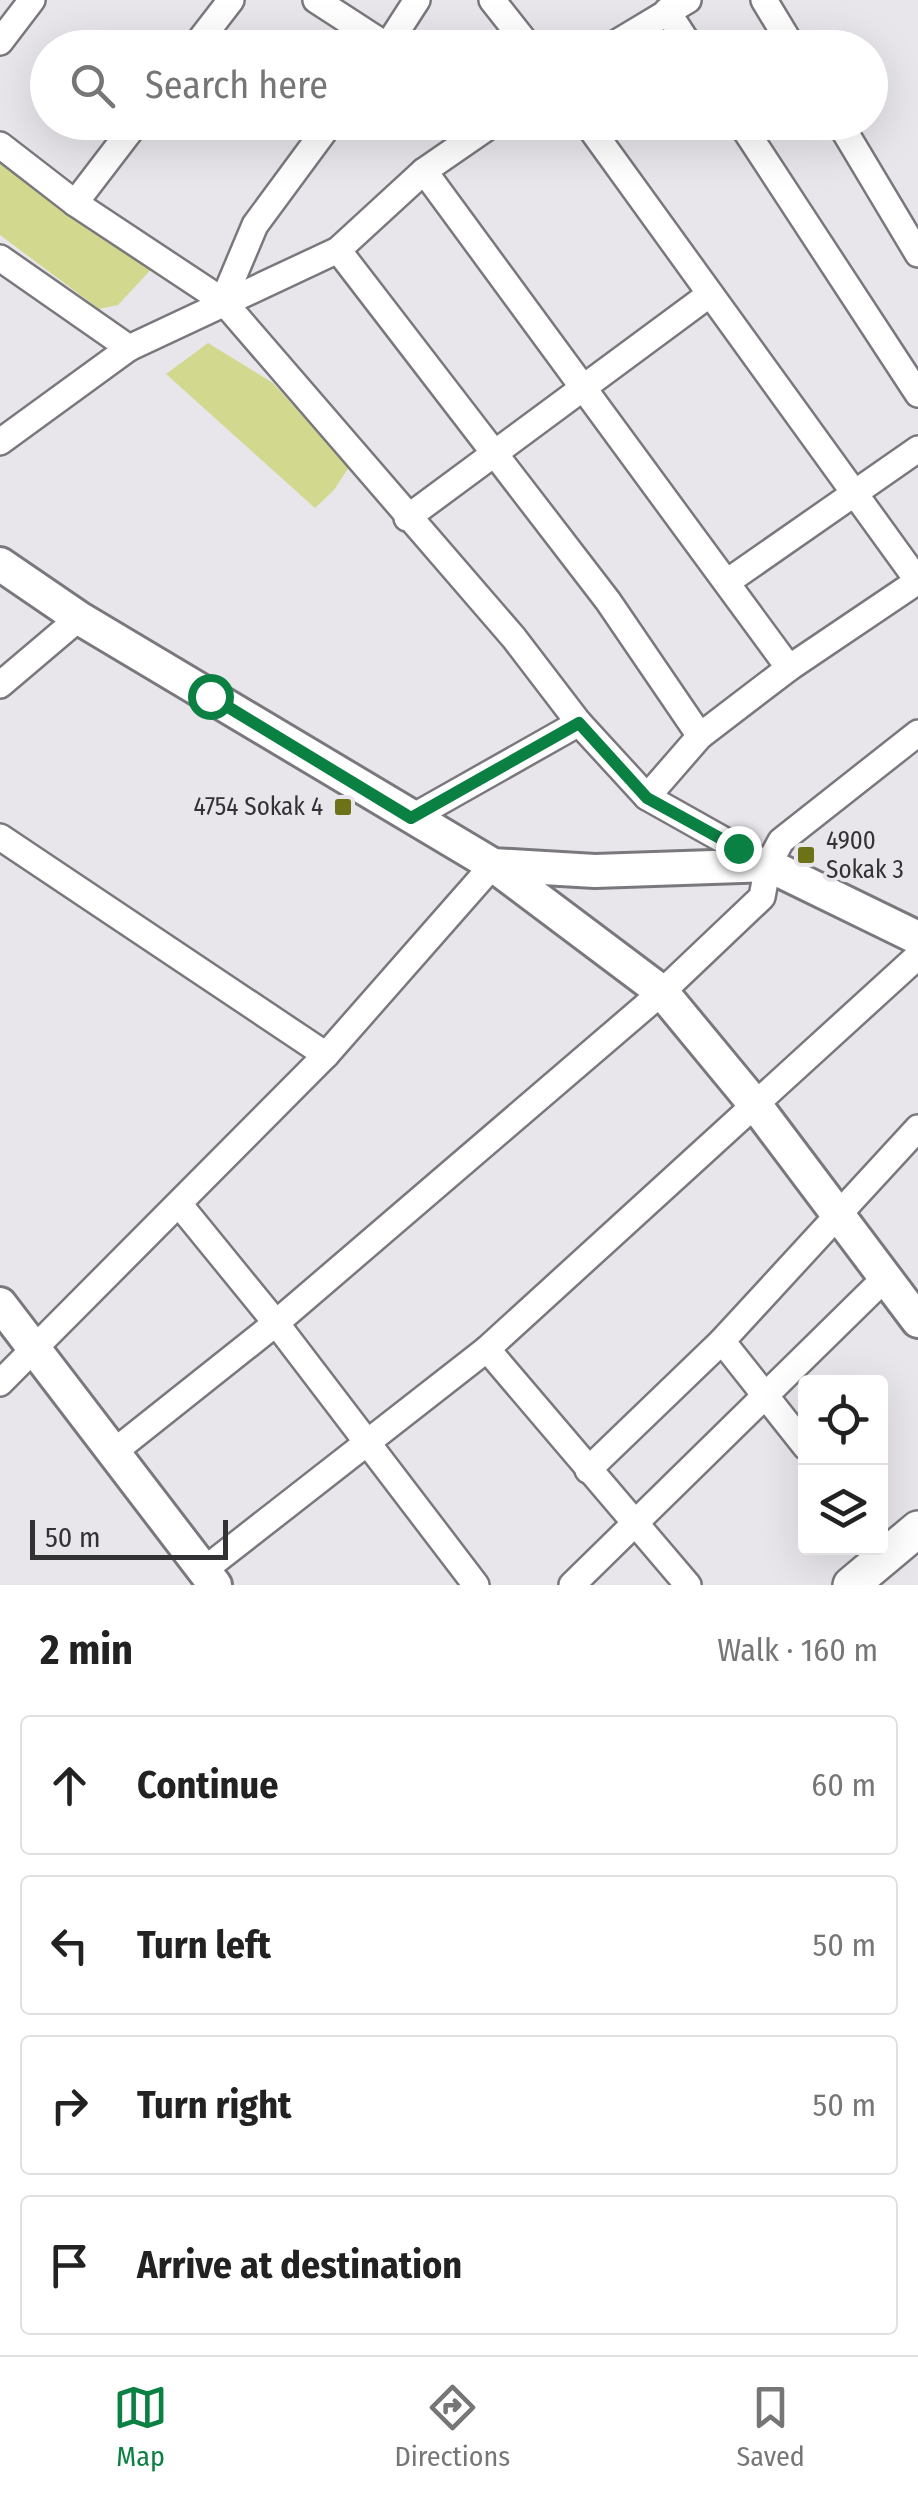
<!DOCTYPE html>
<html lang="en">
<head>
<meta charset="utf-8">
<style>
  body { margin:0; font-family:"Fira Sans Condensed",sans-serif; background:#f2f2f2; color:#222 }
  .controls { position:absolute; right:30px; bottom:30px; display:grid; overflow:hidden; border-radius:10px; box-shadow:0 10px 40px #0002 }
  .controls button { width:90px; height:90px; display:grid; place-items:center; padding:0; border:0; border-bottom:2px solid #e0e0e0; background:#fff; color:#222; font:50px sans-serif }
  .scale { position:absolute; left:30px; bottom:25px; width:198px; box-sizing:border-box; padding-left:10px; border:5px solid #323133; border-top:0; font-size:28px; line-height:35px; white-space:nowrap; color:#323133; -webkit-text-stroke:8px #e8e6eb; paint-order:stroke }
  .stop { position:absolute; width:30px; height:30px; margin:-22px; border:8px solid #0b8043; border-radius:50%; background:#fff }
  .stop.end { background:#0b8043; border-color:#fff; box-shadow:0 2px 10px #0008 }
  .list { margin:0; padding:0; list-style:none }
  h2 { display:flex; justify-content:space-between; align-items:center; height:130px; margin:0; padding:0 40px; font-size:42px }
  h2 small { font-size:32px; font-weight:400; color:#767676 }
  .list li { display:grid; grid-template-columns:65px 1fr auto; gap:30px; align-items:center; box-sizing:border-box; height:140px; margin:0 20px 20px; padding:0 20px; border:2px solid #e0e0e0; border-radius:10px }
  .list b { display:block; font-size:38px; white-space:nowrap }
  .list em { font-size:32px; font-style:normal; color:#767676 }
  .icon { flex:none; width:55px; height:55px; fill:none; stroke:currentColor; stroke-width:2; stroke-linecap:round; stroke-linejoin:round }
  .map { position:relative; flex:none; width:918px; height:1585px; overflow:hidden }
  .search { position:absolute; background:#fff; box-shadow:0 10px 40px #0002; left:30px; right:30px; top:30px; height:110px; display:flex; align-items:center; gap:25px; box-sizing:border-box; padding:0 35px; border-radius:55px; color:#767676; font-size:38px }
  .sheet { height:770px; background:#fff }
  nav { display:flex; justify-content:space-around; align-items:center; box-sizing:border-box; height:140px; border-top:2px solid #e0e0e0; background:#fff; font-size:28px; color:#767676 }
  nav a { display:grid; justify-items:center; gap:5px }
  nav .on { color:#0b8043 }
  .map>svg:first-child { display:block }
  .green { fill:#d2d98f }
  .lines { fill:none; stroke-linecap:round; stroke-linejoin:round }
  .minor-casing { stroke:#7a787d; stroke-width:30 }
  .tertiary-casing { stroke:#7a787d; stroke-width:38 }
  .secondary-casing { stroke:#7a787d; stroke-width:40 }
  .minor { stroke:#fff; stroke-width:25 }
  .tertiary { stroke:#fff; stroke-width:32 }
  .secondary { stroke:#fff; stroke-width:35 }
  .route { stroke:#0b8043; stroke-width:12 }
  .poi-dot { fill:#6d7218; stroke:#e8e6eb; stroke-width:4 }
  .labels { text-anchor:middle; dominant-baseline:central; stroke-width:8; stroke-linejoin:round; paint-order:stroke }
  .poi-label { font-size:25px; fill:#323133; stroke:#e8e6eb; text-anchor:end }
</style>
</head>
<body>
<div class="map">
<svg width="918" height="1585" viewBox="0 0 918 1585">
  <rect width="100%" height="100%" fill="#e8e6eb"/>
  <g class="green">
    <path d="M0,164l110,78 47,21 -39,42 -19,4 -99,-74z"/>
    <path d="M208,343l65,40 76,84 -15,23 -19,18 -149,-134z"/>
  </g>
  <g class="lines">
    <defs>
      <g id="minor">
        <path d="M316,0l71,46"/>
        <path d="M492,0l38,48"/>
        <path d="M764,0l29,48"/>
        <path d="M667,11l24,37"/>
        <path d="M0,42l32,-42"/>
        <path d="M194,48l37,-48"/>
        <path d="M386,48l31,-48"/>
        <path d="M608,48l80,-48"/>
        <path d="M586,122l332,459"/>
        <path d="M740,122l178,272"/>
        <path d="M839,122l79,132"/>
        <path d="M0,145l75,58 148,98 291,337 65,85 68,74 121,68"/>
        <path d="M424,171l365,497"/>
        <path d="M75,203l62,-81"/>
        <path d="M338,250l270,351 92,135"/>
        <path d="M0,258l129,90"/>
        <path d="M223,301l32,-76 76,-103"/>
        <path d="M0,442l129,-94 209,-98 86,-79 71,-49"/>
        <path d="M407,518l303,-224"/>
        <path d="M727,582l191,-133"/>
        <path d="M0,685l79,-67"/>
        <path d="M647,797l53,-61 89,-68 129,-87"/>
        <path d="M411,818l168,-95"/>
        <path d="M0,837l326,218"/>
        <path d="M179,1204l97,119 200,262"/>
        <path d="M722,1341l84,106"/>
        <path d="M487,1349l201,236"/>
        <path d="M0,1383l326,-328 167,-190"/>
        <path d="M115,1451l161,-128 386,-331 100,-95 6,-32 13,-24 137,-108"/>
        <path d="M588,1470l134,-129 196,-213"/>
        <path d="M204,1570l283,-221 431,-393"/>
        <path d="M572,1585l313,-307"/>
      </g>
      <g id="tertiary">
        <path d="M0,564l79,54 414,247 102,6 173,-6 150,73"/>
        <path d="M493,865l169,127 95,115 161,214"/>
        <path d="M0,1304l215,281"/>
      </g>
      <path id="secondary" d="M851,1585l67,-56"/>
    </defs>
    <use href="#minor" class="minor-casing"/>
    <use href="#tertiary" class="tertiary-casing"/>
    <use href="#secondary" class="secondary-casing"/>
    <use href="#minor" class="minor"/>
    <use href="#tertiary" class="tertiary"/>
    <use href="#secondary" class="secondary"/>
  </g>
  <g class="lines">
    <path class="route" d="M210,696l201,122 168,-95 68,75 91,50"/>
  </g>
  <g class="poi-dot">
    <rect x="333" y="797" width="20" height="20" rx="5"/>
    <rect x="796" y="845" width="20" height="20" rx="5"/>
  </g>
  <g class="labels">
    <g class="poi-label">
      <text x="323" y="807">4754 Sokak 4</text>
      <text x="826" y="841" text-anchor="start">4900<tspan x="826" dy="29">Sokak 3</tspan></text>
    </g>
  </g>
</svg>
<div class="controls">
<button><svg class="icon" aria-label="locate" viewBox="0 0 24 24"><circle cx="12" cy="12" r="6"/><path d="M12 2v4M12 18v4M2 12h4M18 12h4"/></svg></button>
<button><svg class="icon" aria-label="layers" viewBox="0 0 24 24"><path d="M12 4l9 5-9 5-9-5zM3 14l9 5 9-5"/></svg></button>
</div>
<div class="scale">50 m</div>
<div class="stop" style="left:210px;top:696px"></div>
<div class="stop end" style="left:738px;top:848px"></div>
<div class="search"><svg class="icon" aria-label="search" viewBox="0 0 24 24"><circle cx="10" cy="10" r="6"/><path d="M15 15l6 6"/></svg>Search here</div>
</div>
<section class="sheet">
<h2>2 min<small>Walk · 160 m</small></h2>
<ul class="list">
<li><svg class="icon" aria-label="ahead" viewBox="0 0 24 24"><path d="M12 20V5M6 11l6-6 6 6"/></svg><div><b>Continue</b></div><em>60 m</em></li>
<li><svg class="icon" aria-label="left" viewBox="0 0 24 24"><path d="M17 20v-9H6M10 6l-5 5 5 5"/></svg><div><b>Turn left</b></div><em>50 m</em></li>
<li><svg class="icon" aria-label="right" viewBox="0 0 24 24"><path d="M7 20v-9h11M14 6l5 5-5 5"/></svg><div><b>Turn right</b></div><em>50 m</em></li>
<li><svg class="icon" aria-label="arrive" viewBox="0 0 24 24"><path d="M6 21V4h12l-3 4 3 4H6"/></svg><div><b>Arrive at destination</b></div></li>
</ul>
</section>
<nav>
<a class="on"><svg class="icon" aria-label="map" viewBox="0 0 24 24"><path d="M3 6l6-2 6 2 6-2v14l-6 2-6-2-6 2zM9 4v14M15 6v14"/></svg>Map</a>
<a><svg class="icon" aria-label="directions" viewBox="0 0 24 24"><path d="M12 3l9 9-9 9-9-9zM9 14v-3h6M13 9l2 2-2 2"/></svg>Directions</a>
<a><svg class="icon" aria-label="saved" viewBox="0 0 24 24"><path d="M7 4h10v16l-5-4-5 4z"/></svg>Saved</a>
</nav>
</body>
</html>
